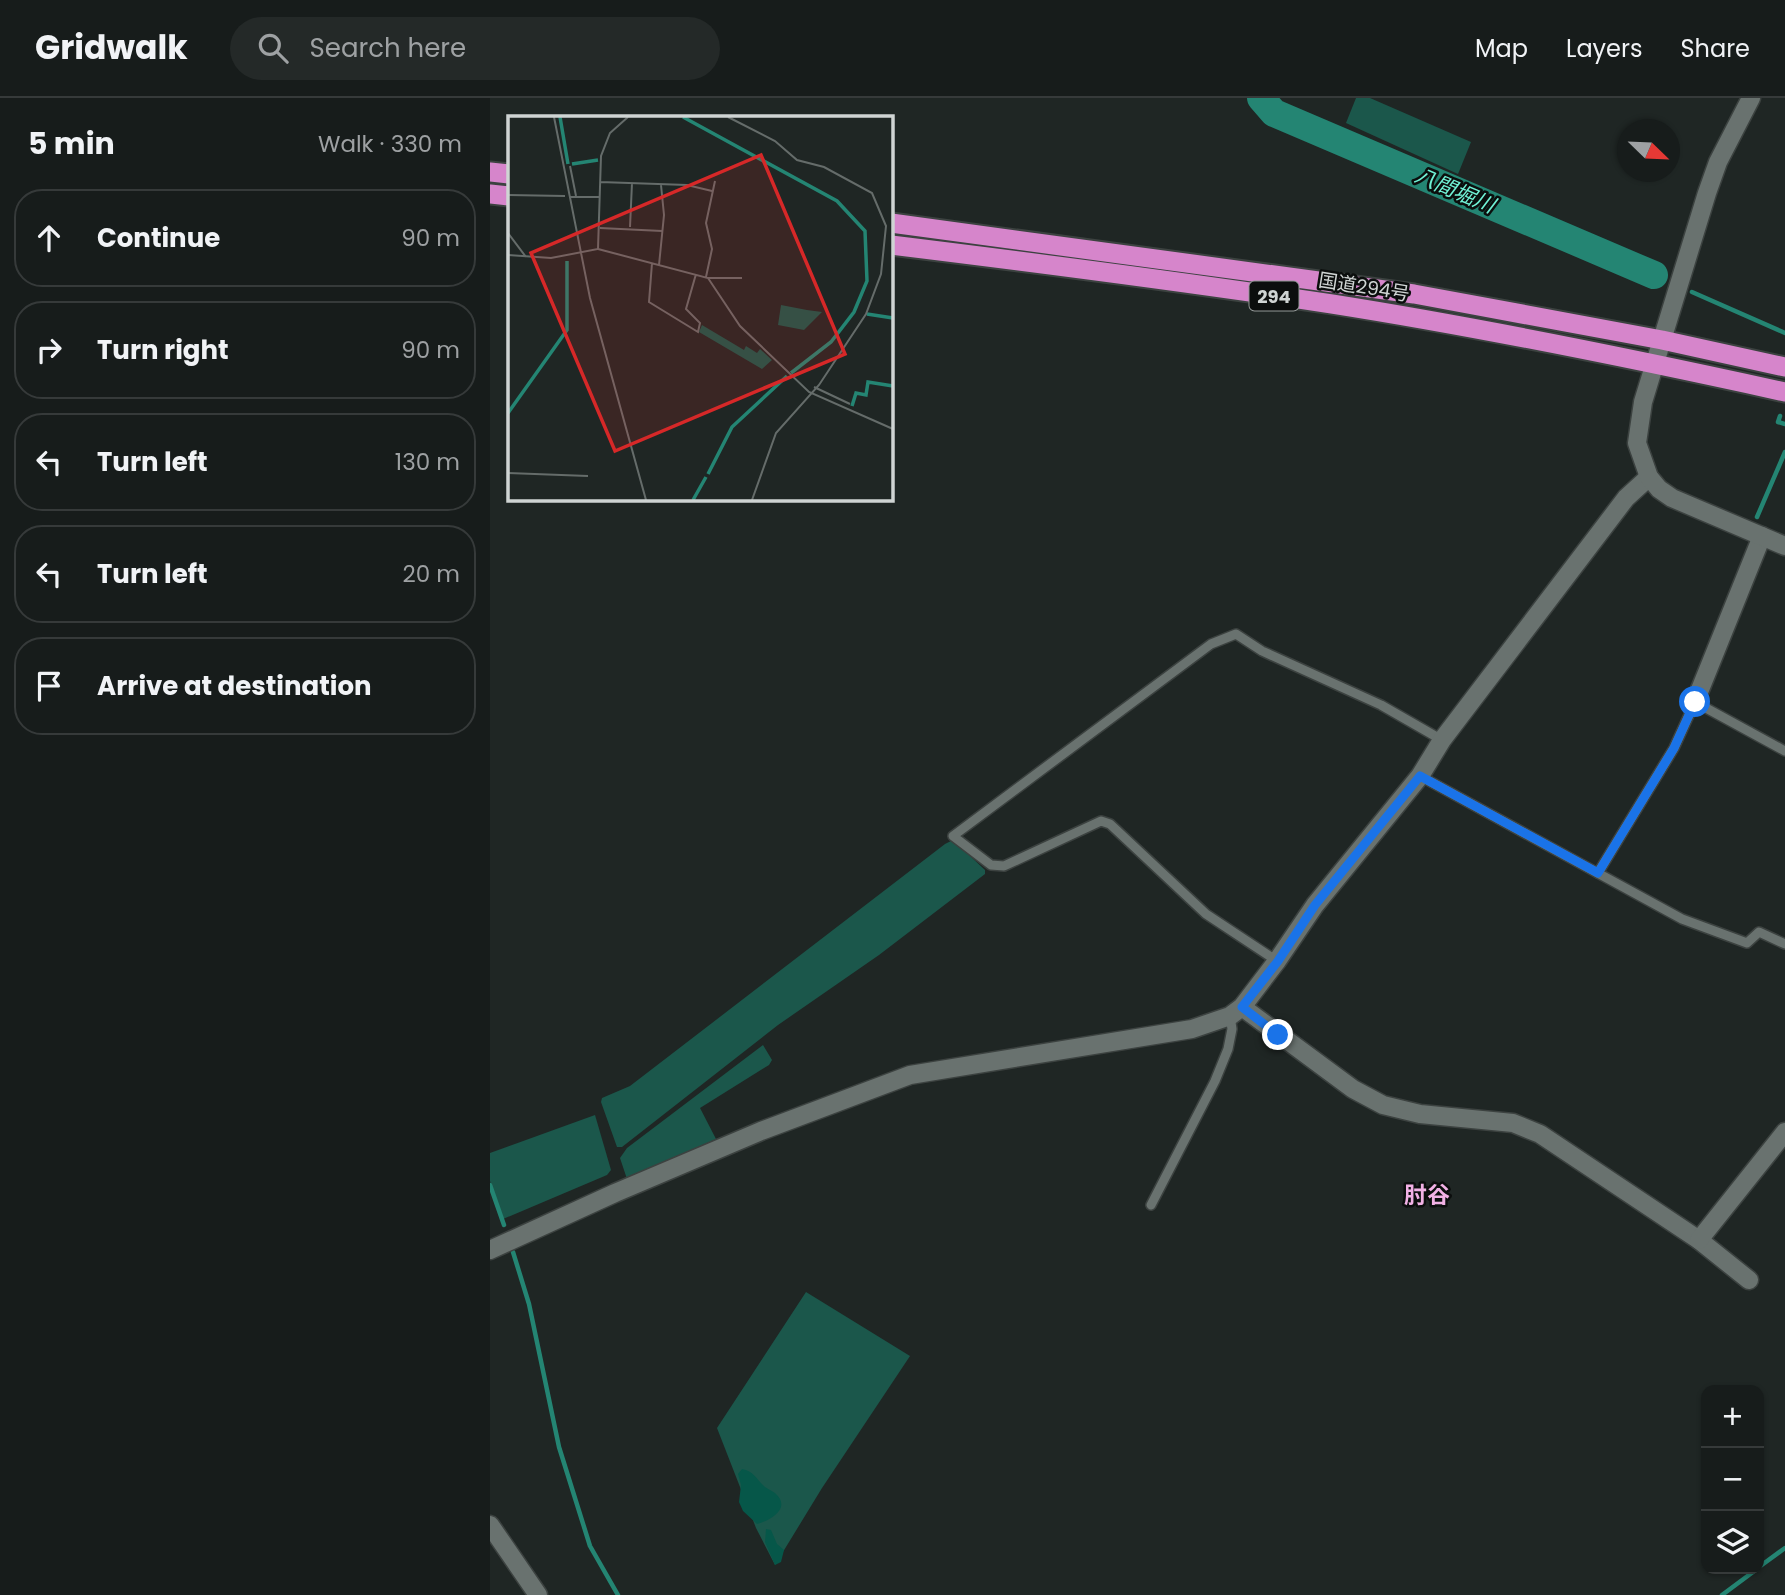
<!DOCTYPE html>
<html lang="en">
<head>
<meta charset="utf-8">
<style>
  body { margin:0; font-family:Poppins,"Noto Sans JP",sans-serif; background:#242928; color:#f1f3f6 }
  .controls { position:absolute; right:21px; bottom:21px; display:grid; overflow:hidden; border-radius:14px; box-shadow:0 2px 5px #0004 }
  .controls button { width:63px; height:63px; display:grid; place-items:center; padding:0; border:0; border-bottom:2px solid #363a3a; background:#171c1b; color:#f1f3f6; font:35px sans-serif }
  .compass { position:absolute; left:1127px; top:21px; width:63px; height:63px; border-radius:50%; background:#171c1b; box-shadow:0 2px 5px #0004; rotate:113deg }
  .stop { position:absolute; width:21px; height:21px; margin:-16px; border:5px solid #1a73e8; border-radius:50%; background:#fff }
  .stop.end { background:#1a73e8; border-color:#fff; box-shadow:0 2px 7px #0008 }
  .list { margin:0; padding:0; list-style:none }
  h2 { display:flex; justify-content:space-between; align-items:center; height:91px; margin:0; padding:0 28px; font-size:30px }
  h2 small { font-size:23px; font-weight:400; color:#9ea1a3 }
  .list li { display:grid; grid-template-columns:46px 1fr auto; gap:21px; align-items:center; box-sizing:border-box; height:98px; margin:0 14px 14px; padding:0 14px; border:2px solid #363a3a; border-radius:28px }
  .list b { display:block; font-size:26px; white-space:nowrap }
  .list em { font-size:23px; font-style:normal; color:#9ea1a3 }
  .icon { flex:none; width:38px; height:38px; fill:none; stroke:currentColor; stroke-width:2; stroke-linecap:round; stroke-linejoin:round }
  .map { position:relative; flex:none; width:1295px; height:1497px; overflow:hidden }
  header { display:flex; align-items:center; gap:42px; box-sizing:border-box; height:98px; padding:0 35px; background:#171c1b; border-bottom:2px solid #363a3a }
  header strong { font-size:33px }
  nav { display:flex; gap:38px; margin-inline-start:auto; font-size:24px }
  .search { width:490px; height:63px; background:#242928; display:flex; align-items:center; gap:18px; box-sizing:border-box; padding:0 24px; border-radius:38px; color:#9ea1a3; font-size:26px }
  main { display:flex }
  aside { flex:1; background:#171c1b }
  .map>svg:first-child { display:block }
  .green { fill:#1b574b }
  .forest { fill:#065749 }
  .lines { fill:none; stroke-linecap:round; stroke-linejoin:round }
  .stream { stroke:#248573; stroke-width:4.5 }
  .river { stroke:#248573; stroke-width:28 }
  .service-casing { stroke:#3c4240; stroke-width:12 }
  .minor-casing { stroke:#3c4240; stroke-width:21 }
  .tertiary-casing { stroke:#3c4240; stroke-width:21 }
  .trunk-casing { stroke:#3c4240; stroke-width:23 }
  .service { stroke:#69726f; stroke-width:9 }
  .minor { stroke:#69726f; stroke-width:18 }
  .tertiary { stroke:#69726f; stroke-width:18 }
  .trunk { stroke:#d685cb; stroke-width:19 }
  .route { stroke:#1a73e8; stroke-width:9 }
  .labels { text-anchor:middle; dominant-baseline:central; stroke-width:5; stroke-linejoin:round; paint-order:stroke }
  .shield { fill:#0b0e0d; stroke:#949998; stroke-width:2 }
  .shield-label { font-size:18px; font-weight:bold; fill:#cfd4d3 }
  .street-label { font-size:19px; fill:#cfd4d3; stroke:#0b0e0d }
  .water-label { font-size:21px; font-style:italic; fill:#70f1d5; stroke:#0b0e0d }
  .quarter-label { font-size:23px; font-weight:bold; fill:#f1b1e5; stroke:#0b0e0d }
  .inset-river { fill:none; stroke:#248573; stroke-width:3.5 }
  .inset-road { fill:none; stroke:#656c6a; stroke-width:2 }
  .view { fill:#d62828; fill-opacity:0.15; stroke:#d62828; stroke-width:3.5 }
  .inset-edge { fill:none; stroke:#cfd4d3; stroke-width:3.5 }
</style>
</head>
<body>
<header>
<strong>Gridwalk</strong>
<div class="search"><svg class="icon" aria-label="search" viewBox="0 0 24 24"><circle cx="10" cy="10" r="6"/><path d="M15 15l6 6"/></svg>Search here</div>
<nav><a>Map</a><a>Layers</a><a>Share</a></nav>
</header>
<main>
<aside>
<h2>5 min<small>Walk · 330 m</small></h2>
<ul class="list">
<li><svg class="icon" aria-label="ahead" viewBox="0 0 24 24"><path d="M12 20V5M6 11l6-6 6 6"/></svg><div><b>Continue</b></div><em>90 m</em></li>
<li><svg class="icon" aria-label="right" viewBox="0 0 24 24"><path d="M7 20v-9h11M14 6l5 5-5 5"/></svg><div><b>Turn right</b></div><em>90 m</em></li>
<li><svg class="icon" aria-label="left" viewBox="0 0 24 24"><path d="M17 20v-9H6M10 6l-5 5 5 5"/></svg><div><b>Turn left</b></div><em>130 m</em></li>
<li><svg class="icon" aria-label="left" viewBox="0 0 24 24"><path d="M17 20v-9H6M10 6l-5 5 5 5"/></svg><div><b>Turn left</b></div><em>20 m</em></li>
<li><svg class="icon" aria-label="arrive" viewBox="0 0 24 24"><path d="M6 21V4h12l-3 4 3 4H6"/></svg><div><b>Arrive at destination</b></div></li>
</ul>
</aside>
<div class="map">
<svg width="1295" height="1497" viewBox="0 0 1295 1497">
  <rect width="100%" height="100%" fill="#1f2624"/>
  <g class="green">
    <path d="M866,0h14l101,44 -13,32 -112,-51z"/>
    <path d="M463,742l32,30v4l-106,81 -101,70 -156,122h-5l-16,-45 1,-4 28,-12 315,-242z"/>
    <path d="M273,947l9,15 -3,5 -69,43 16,31 -89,40 -7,-21 7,-10z"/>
    <path d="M105,1017l16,55 -4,5 -104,44 -13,-38v-28z"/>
    <path d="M316,1194l104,64 -88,132 -47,77 -19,-37 -39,-100z"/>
  </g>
  <g class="forest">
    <path d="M252,1371c12,2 14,10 23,18 3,2 7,4 10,6 17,15 -4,27 -18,31l-14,-13 -4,-9 2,-17 -3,-11z"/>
    <path d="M276,1431l5,1 6,14 7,6 -3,12 -6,3 -10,-23z"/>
  </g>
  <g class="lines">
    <g class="stream">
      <path d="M1202,194l93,41"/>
      <path d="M1290,318l-2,6 7,2"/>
      <path d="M1267,419l28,-65"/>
      <path d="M0,1087l14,40"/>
      <path d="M23,1154l16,52 30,143 31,99 28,49"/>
      <path d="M1269,1469l26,-19"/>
      <path d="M1232,1497l35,-26"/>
    </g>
    <path class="river" d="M771,0l13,15 380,162"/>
    <defs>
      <g id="service">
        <path d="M930,678l262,143 65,24 12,-11 26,12"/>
        <path d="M1108,775l76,-125 21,-46 90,49"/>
        <path d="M787,863l-71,-47 -96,-90 -9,-3 -97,45 -13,-1 -38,-29 258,-192 25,-10 26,17 119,54 61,35"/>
        <path d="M661,1107l64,-124 13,-32 4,-20 -2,-13"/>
      </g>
      <g id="minor">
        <path d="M1205,604l67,-166"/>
        <path d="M752,909l111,82 30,16 37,9 93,9 27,11 159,106 50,40"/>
        <path d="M1209,1142l86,-108"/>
        <path d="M0,1152l125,-57 146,-62 149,-56 282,-46 38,-13 12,-9 35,-46 38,-56 105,-129 22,-36 184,-242 23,-21"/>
        <path d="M0,1427l48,70"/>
      </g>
      <path id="tertiary" d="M1261,0l-33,64 -11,31 -64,209 -6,41 12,34 10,12 13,9 113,48"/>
      <g id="trunk">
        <path d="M0,74l19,2"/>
        <path d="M0,96l19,2"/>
        <path d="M401,125l523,71 248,46 123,27"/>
        <path d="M401,147c147,18 294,37 441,59 152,24 303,55 453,88"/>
      </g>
    </defs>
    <use href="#service" class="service-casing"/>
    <use href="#minor" class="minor-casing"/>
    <use href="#tertiary" class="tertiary-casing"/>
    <use href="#trunk" class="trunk-casing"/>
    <use href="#service" class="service"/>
    <use href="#minor" class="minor"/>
    <use href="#tertiary" class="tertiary"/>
    <use href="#trunk" class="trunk"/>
  </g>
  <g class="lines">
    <path class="route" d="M788,937l-36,-28 36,-46 37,-56 105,-129 178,97 76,-125 21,-46"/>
  </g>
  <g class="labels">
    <rect class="shield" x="759.5" y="183.5" width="49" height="29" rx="5"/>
    <g class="shield-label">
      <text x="784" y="198">294</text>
    </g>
    <g class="street-label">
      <text transform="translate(874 189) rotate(9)">国道294号</text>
    </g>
    <g class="water-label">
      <text transform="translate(965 92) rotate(23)">八間堀川</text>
    </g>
    <g class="quarter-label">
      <text x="937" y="1097">肘谷</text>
    </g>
  </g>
  <g transform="translate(18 18)">
    <rect width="385" height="385" fill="#1f2624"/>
    <path d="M273,189l26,5 15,2 -18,18 -26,-5zM194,209l42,25 2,-4 11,7 3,-4 12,11 -10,9 -63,-37z" fill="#1b574b"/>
    <path class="inset-river" d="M52,1l8,47M175,1l154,84 28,30 2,50 -13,31 -23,30 -40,31M64,48l26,-4M359,198l26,4M344,290l4,-13 10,2 2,-13 25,4M0,297l59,-83v-69M200,358l24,-47 55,-51M185,384l13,-23"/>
    <path class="inset-road" d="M46,1l36,181 56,202M220,1l47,24 22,19 27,7 48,26 14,33 -5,48 -15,40 -47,71 -43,48 -24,67M62,50l6,30M92,66l87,3 25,6M0,79l57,1M61,81h31M122,111l2,-44M92,112l62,3M0,117l18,24M90,133l110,29 32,48 69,66 84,37M0,139l43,3 47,-9 3,-93 9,-23 18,-16M144,147l-3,39 49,30 2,-9 -14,-14 10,-35M151,149l5,-50 -3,-30M198,161l6,-28 -6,-26 9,-42M200,162h34M306,271l36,17M0,357l80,3"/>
    <path class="view" d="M253,39l84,199 -230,97 -84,-198z"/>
    <rect width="385" height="385" class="inset-edge"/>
  </g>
</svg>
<div class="controls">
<button>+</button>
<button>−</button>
<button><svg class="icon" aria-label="layers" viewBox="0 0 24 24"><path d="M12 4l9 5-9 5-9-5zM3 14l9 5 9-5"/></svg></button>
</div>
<svg class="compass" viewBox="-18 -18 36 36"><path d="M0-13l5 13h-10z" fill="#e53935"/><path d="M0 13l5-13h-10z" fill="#9ea1a3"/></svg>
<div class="stop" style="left:1205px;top:604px"></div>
<div class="stop end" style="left:788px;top:937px"></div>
</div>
</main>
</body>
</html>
